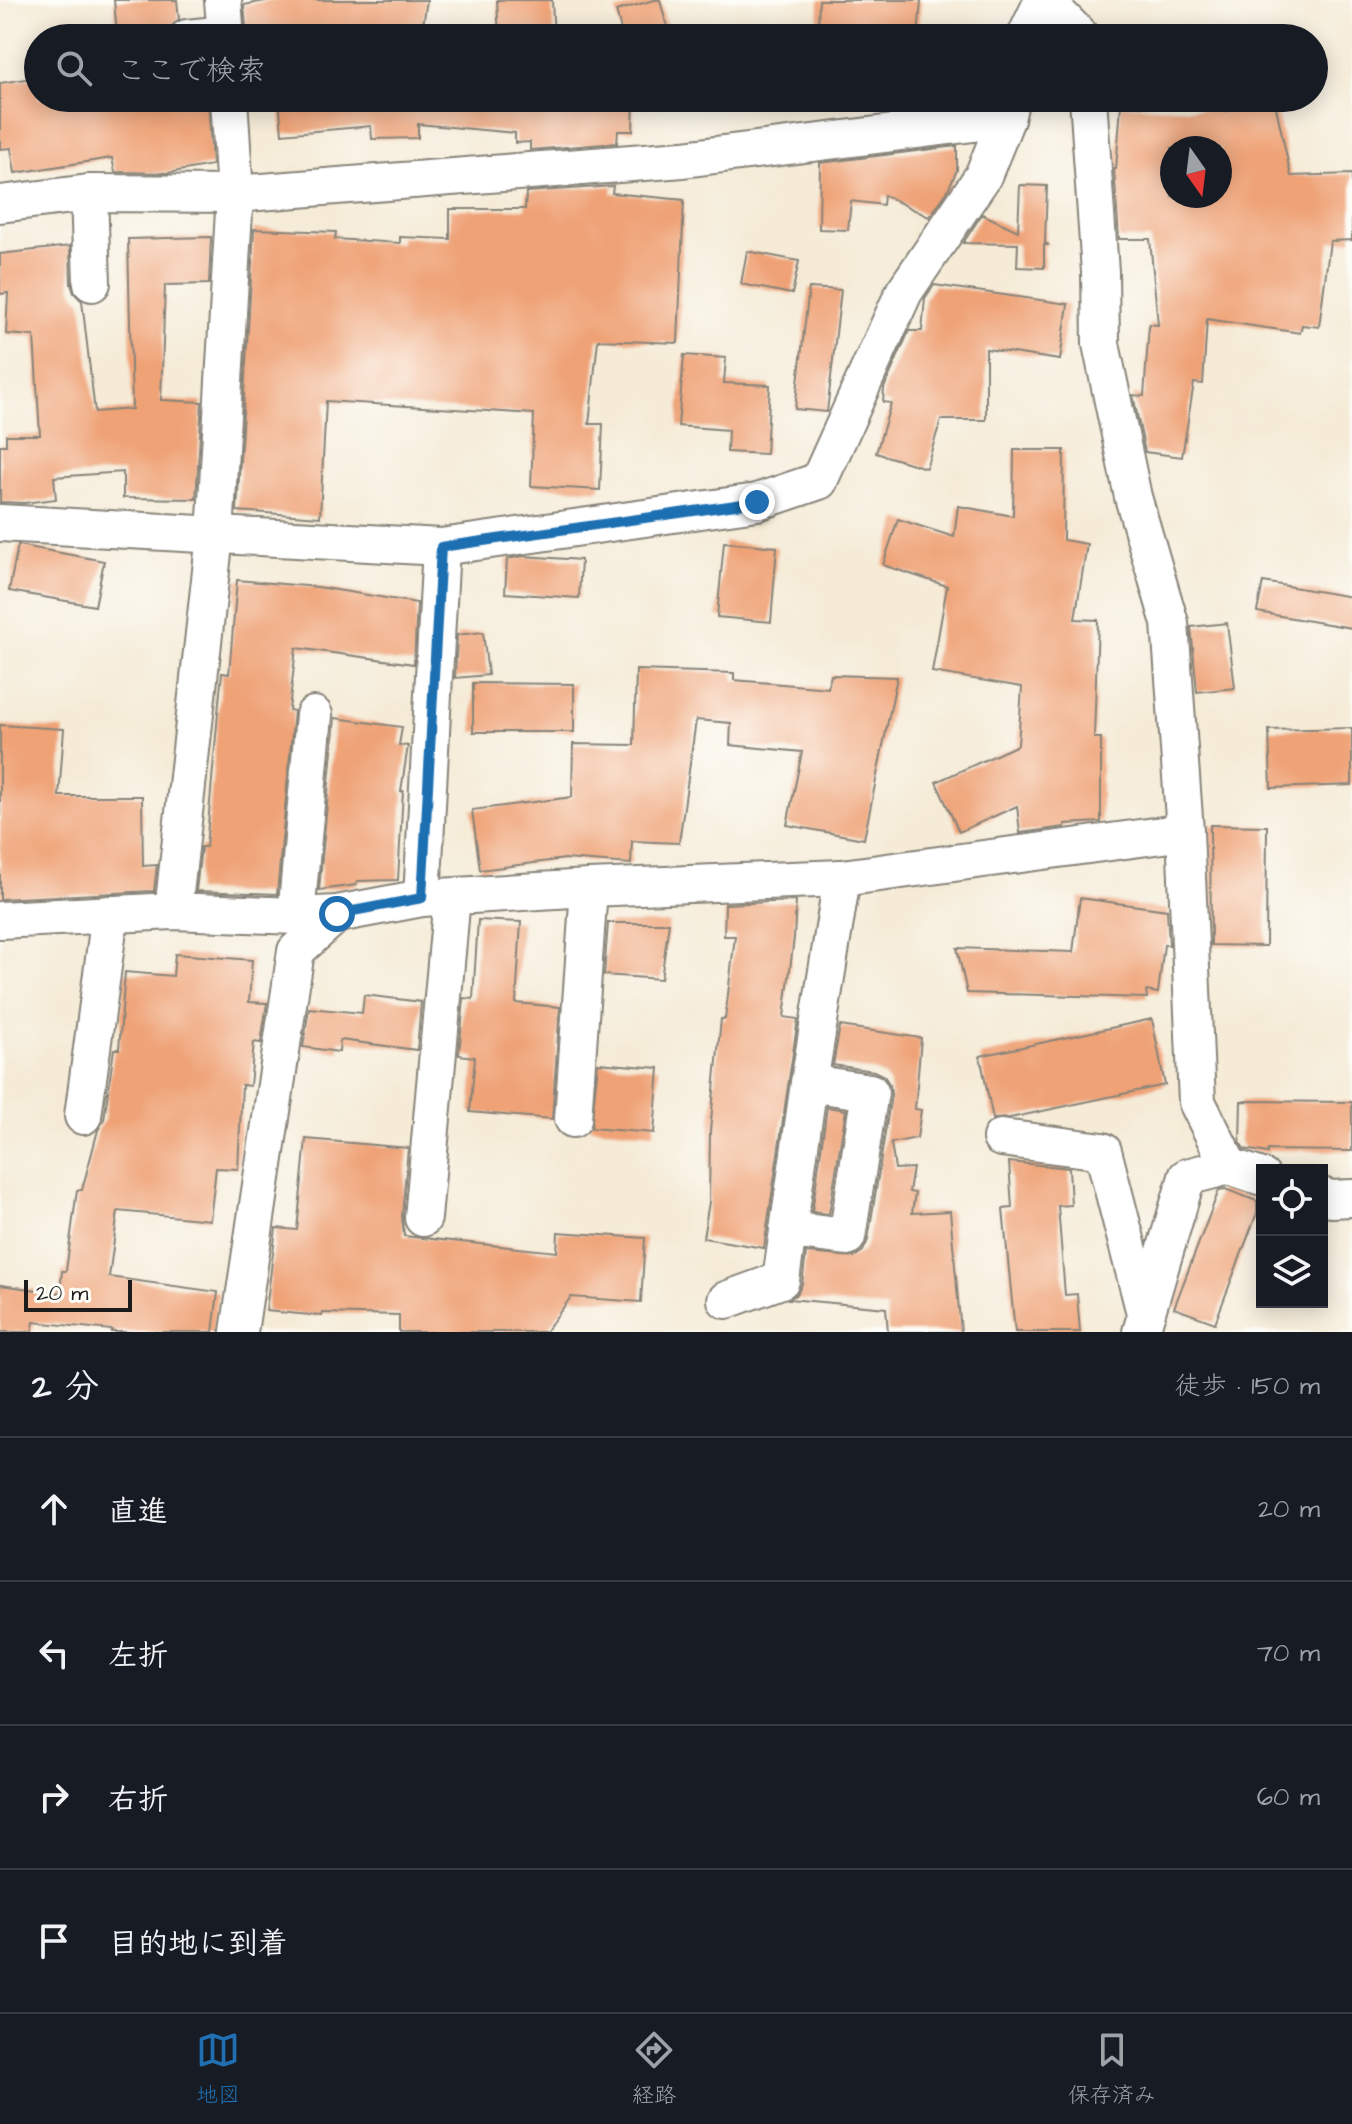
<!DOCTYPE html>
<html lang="ja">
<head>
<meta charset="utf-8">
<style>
  body { margin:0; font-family:"Architects Daughter","Klee One",sans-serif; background:#242831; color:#f1f3f6 }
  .controls { position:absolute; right:24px; bottom:24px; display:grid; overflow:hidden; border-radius:0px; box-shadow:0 4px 20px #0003 }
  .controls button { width:72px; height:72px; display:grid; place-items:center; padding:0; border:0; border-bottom:2px solid #363941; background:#171b24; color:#f1f3f6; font:40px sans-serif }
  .compass { position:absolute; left:1160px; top:136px; width:72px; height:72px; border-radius:50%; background:#171b24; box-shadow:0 4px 20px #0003; rotate:166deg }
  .scale { position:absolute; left:24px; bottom:20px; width:108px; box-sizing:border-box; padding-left:8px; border:4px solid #1c1c1c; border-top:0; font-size:22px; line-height:28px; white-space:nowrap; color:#1c1c1c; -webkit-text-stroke:6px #fdfcf7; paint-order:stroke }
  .stop { position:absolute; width:24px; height:24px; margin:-18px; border:6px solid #1f6fb2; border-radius:50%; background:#fff }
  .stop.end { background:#1f6fb2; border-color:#fff; box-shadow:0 2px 8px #0008 }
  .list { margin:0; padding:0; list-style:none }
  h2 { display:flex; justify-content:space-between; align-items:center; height:104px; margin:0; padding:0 32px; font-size:34px }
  h2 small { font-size:26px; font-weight:400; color:#9ea1a6 }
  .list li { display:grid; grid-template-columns:52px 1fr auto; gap:24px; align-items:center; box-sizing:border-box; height:144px; padding:0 32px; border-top:2px solid #363941 }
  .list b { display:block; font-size:30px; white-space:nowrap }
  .list em { font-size:26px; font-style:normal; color:#9ea1a6 }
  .icon { flex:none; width:44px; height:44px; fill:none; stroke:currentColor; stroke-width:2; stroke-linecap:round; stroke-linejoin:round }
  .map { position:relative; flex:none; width:1352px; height:1332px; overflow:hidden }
  .search { position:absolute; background:#171b24; box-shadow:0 4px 20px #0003; left:24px; right:24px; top:24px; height:88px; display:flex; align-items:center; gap:20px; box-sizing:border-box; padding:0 28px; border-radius:44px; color:#9ea1a6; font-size:30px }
  .sheet { height:680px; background:#171b24 }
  nav { display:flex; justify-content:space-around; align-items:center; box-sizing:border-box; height:112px; border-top:2px solid #363941; background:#171b24; font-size:22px; color:#9ea1a6 }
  nav a { display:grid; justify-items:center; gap:4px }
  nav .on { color:#1f6fb2 }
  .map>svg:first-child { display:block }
  .building { fill:#efa276; fill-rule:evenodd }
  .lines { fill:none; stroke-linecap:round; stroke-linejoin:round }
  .minor-casing { stroke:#88847a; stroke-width:40 }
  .minor { stroke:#fff; stroke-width:36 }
  .route { stroke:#1f6fb2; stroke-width:10 }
</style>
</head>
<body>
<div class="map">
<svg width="1352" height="1332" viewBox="0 0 1352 1332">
  <rect width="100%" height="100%" fill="#fdfcf7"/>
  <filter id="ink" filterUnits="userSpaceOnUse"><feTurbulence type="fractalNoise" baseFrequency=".0125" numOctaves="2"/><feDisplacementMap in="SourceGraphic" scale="16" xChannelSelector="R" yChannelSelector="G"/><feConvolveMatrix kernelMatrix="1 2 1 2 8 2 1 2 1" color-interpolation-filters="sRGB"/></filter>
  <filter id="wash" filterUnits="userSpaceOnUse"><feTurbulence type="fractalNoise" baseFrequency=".006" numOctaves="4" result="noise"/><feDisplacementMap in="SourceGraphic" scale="32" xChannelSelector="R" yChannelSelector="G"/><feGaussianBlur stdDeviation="1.8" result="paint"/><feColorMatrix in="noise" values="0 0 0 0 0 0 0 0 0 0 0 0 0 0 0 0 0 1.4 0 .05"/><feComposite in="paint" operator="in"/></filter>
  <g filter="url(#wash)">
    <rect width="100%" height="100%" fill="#f5ebd7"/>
    <g id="blocks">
      <g class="building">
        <path d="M114,0h63l2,19 -11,12 -51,4z"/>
        <path d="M271,0h156l-6,38h-174l-3,-33z"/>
        <path d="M497,0h55l2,38h-55z"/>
        <path d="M654,0h6l10,38h-47l-7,-27z"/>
        <path d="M819,0h102l-3,38 -100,-7z"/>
        <path d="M38,77v21h170l4,67 -44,8 -53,-1 -3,-14 -97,15 -4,-25 -11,1v-66z"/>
        <path d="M279,98h355l-1,33h-15l-1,12 -87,7v-8l-15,1v-10l-97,-9v14l-46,1 -1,-13 -89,8z"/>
        <path d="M1228,98h46l17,78 61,-2v66l-22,1 -11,86 -17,-2 -2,8 -93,-14 -4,65 -9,-1 -12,74 -37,-5 -12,-57 11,1 5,-72 9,1 -8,-86h-31l-5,-70h2l5,-64 108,6zM1172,148h48v48h-48z"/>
        <path d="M957,146v24l-10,22 -18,25 -45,-22 -1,10 -32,-4 -3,29 -29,-1 1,-66z"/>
        <path d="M1020,185l27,1 -2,57 4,2h-5v23l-27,-1 1,-23 -55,-1 19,-29 36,17z"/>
        <path d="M613,186l-1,7 72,7 -6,143 -80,-3 -9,84h14l-3,66 -69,-4 3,-72 -208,-13 -6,116 -83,-6 17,-282 82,3 -1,7 65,4v-6l50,2v-30h75l1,-17z"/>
        <path d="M211,237l-2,47 -44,1 -4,115 41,2 -6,97 -73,-1v-26l-69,5 2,22 -32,4 -24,-1v-57h6v-10h34l-6,-99 -28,-2 2,-41 -8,1v-40l70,-8 1,38 3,9 8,8 13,111 37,-3 -4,-170z"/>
        <path d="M747,251l52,10 -7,33 -51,-10z"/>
        <path d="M934,285l134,19 -8,56 -74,-11v71h-45l-15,48 -50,-15 15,-50 -8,-1 1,-14 25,-57h13l3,-33z"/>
        <path d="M809,288l32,2 -14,122 -32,-3z"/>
        <path d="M684,355l42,3 -2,25 46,2 -4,69 -39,-2 1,-22 -50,-4z"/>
        <path d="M1014,450h50l-1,90 24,4 -12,75 23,1 -4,118h7v84l-36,2v3l-45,6 -3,-27 -58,26 -23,-50 82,-37 4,-58 -90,-15 15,-86 -64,-21 15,-46 56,18 4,-31 55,10z"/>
        <path d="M724,542l53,5 -6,75 -54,-5z"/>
        <path d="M18,545l86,16 -9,45 -86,-15z"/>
        <path d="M523,556l58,4 -2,38 -74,-5 2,-34z"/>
        <path d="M237,580l81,7 99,16 -3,61 -118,-16 -7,62 5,1 -17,183 -81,-3 5,-44h5l13,-145 3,-29 7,1z"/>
        <path d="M1263,582l89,15v31l-95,-16z"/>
        <path d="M1227,623l8,65 -38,4 -6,-65z"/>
        <path d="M483,632l5,43 -33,3 2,-43z"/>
        <path d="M636,670l98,3v7l94,8 3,-13 66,2 -33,162 -77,-14 15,-73 -72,-7 1,-22 -35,-3 -17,123 -47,-2 -1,23 -66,-5 -85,11 -8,-60 100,-13 1,-53 61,1z"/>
        <path d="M473,683l101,1v48h-101z"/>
        <path d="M335,718l67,9 -3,18 9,1 -7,45h2l-5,89 -41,1 -1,4 -37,5z"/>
        <path d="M0,725l64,4 -5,67h83l1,70 14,-1 -3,26 -154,8z"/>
        <path d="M1352,728v57l-81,3 -2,-58z"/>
        <path d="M1210,825l57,1 -1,120 -55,-1z"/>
        <path d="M1080,898l87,12 2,35h-5l-6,48 -12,-2 1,7 -180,-5 -10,-45 116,4z"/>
        <path d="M796,901l-2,37 -10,79 14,2 -34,229 -61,-10 6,-36 1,-71 11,-112h4l10,-83h-11l1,-32z"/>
        <path d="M478,920l43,2 -5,81 44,4 -8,112 -82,-7 5,-55 -16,-2 5,-57 9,1z"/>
        <path d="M608,923h61l-8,56 -57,-4z"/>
        <path d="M175,954l77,6 -3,42 18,1 -6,40 -7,-1 -4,44 -8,-1 -4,84 -22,-1 -6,52 -92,-9 -9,66 109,15 -5,40h-102l1,-2 -78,-8 -2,10h-32v-47l60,8 2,-22h4l11,-81h5l16,-60 6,-10 10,-71h5l6,-77 48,4z"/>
        <path d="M364,995l57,7 -4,48 -77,-10 -1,12 -36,-5 6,-39 53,5z"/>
        <path d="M1152,1019l13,66 -155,33 -17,1 -13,-63z"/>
        <path d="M840,1026l81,12 -6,71 6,1 -4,28 -26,5 4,26 18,-1 -4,24 6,1 -3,20 38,-2 11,121h-73l-2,-24 -97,-9 8,-5 5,-10 4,-31 48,4 9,-6 5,-11 23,-145 -1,-10 -6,-9 -10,-5 -41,-6z"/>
        <path d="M598,1063l61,5 -5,65 -63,-5z"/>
        <path d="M1241,1101l111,1v49l-84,-1v3l-24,-4 -4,-7z"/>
        <path d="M827,1107l19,3 -17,104 -17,-2z"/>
        <path d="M306,1139l102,9 -6,68 2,20 153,16 1,-20 87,6 -4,64 -70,-5 -26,35h-146v-17l-76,-2 -1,3 -56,-5 10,-83 21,2z"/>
        <path d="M1009,1162l60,6 2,37 -13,1 7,89 12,-1 3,38h-65l-12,-123 9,-1z"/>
        <path d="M1225,1189l32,12v12l-42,110 -41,-15 45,-118z"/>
      </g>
    </g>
  </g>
  <g filter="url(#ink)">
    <use href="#blocks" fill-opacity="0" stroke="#88847a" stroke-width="2"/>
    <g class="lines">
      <defs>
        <g id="minor">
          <path d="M223,0l3,38"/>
          <path d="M1045,0l37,38"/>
          <path d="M187,38l39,-4"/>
          <path d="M1025,38l18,-38"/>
          <path d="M1088,98l12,174 1,72 32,153 37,126 15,209 12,270 32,64 -42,11 -46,155"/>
          <path d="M89,193l3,90"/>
          <path d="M0,204l89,-11 146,1 448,-35 323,-40"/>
          <path d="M0,523l441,24 316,-45 62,-21 85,-189 79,-116 23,-57 5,-21"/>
          <path d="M422,898l19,-351"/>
          <path d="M173,911l42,-376 20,-341 -6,-96"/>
          <path d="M296,916l18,-201"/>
          <path d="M0,920l173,-9 123,5 41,-2 85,-16 167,-10 253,-10 343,-46"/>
          <path d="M83,1116l27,-202"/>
          <path d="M573,1119l16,-231"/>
          <path d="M1001,1138l102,13 42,162"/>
          <path d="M1229,1166l33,11"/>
          <path d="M1322,1196l9,3 21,-1"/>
          <path d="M423,1218l29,-321"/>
          <path d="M788,1230l59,7 23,-145 -61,-9"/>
          <path d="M726,1300l55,-20 28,-197 33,-205"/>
          <path d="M239,1332l57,-381 41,-37"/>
        </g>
      </defs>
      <use href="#minor" class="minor-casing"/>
      <use href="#minor" class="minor"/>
    </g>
  </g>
  <g class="lines" filter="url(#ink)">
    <path class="route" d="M337,914l85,-16 19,-351 316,-45"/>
  </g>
</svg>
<div class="controls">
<button><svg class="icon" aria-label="locate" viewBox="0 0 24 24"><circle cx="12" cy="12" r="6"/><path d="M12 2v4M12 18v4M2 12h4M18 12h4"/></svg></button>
<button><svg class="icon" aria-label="layers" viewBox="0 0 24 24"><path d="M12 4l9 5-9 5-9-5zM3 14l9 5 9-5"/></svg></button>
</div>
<svg class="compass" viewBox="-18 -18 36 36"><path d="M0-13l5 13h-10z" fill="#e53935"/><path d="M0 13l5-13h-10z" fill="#9ea1a6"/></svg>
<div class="scale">20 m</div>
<div class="stop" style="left:337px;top:914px"></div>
<div class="stop end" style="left:757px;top:502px"></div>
<div class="search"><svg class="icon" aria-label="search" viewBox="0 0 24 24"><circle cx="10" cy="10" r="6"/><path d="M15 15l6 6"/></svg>ここで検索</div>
</div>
<section class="sheet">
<h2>2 分<small>徒歩 · 150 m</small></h2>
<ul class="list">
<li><svg class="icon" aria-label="ahead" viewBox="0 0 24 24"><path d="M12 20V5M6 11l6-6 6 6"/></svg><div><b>直進</b></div><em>20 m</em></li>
<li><svg class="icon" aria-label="left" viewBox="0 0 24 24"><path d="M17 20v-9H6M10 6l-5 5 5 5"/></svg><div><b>左折</b></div><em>70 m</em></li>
<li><svg class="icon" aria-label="right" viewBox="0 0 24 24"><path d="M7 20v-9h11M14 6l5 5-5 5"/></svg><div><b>右折</b></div><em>60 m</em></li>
<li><svg class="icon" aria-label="arrive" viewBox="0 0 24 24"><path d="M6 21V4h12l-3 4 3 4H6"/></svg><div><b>目的地に到着</b></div></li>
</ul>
</section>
<nav>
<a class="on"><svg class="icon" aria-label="map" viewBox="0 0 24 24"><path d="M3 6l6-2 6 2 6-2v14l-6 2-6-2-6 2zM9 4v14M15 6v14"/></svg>地図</a>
<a><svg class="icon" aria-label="directions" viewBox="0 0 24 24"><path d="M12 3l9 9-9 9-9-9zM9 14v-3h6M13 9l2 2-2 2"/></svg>経路</a>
<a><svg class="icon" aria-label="saved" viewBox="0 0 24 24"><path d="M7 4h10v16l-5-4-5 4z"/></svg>保存済み</a>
</nav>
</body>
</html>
